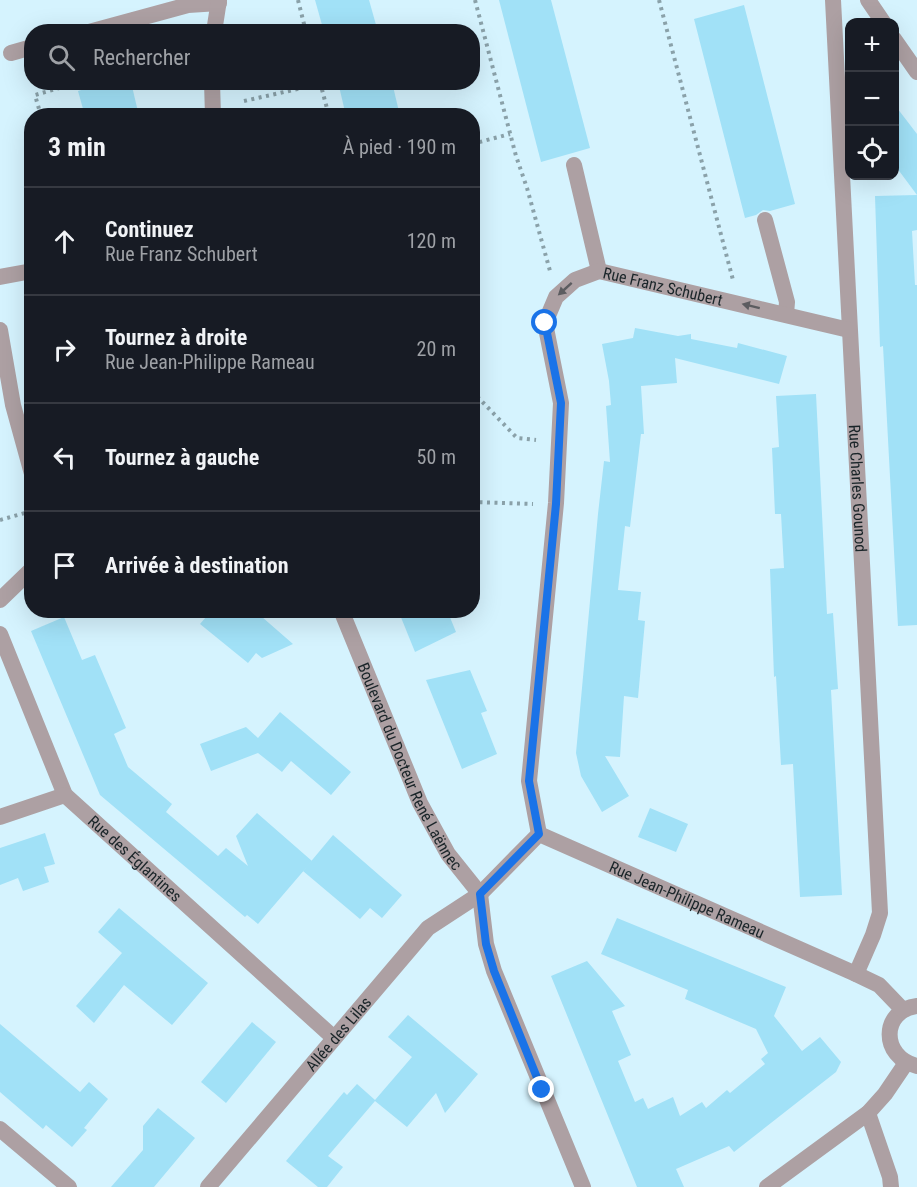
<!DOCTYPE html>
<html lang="fr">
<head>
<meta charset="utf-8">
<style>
  body { margin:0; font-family:"Roboto Condensed",sans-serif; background:#20242c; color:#f1f3f6 }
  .controls { position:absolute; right:18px; top:18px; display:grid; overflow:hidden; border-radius:12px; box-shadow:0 6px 24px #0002 }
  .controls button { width:54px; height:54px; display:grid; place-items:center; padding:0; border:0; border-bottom:2px solid #363941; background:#171b24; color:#f1f3f6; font:30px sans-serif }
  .stop { position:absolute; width:18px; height:18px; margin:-14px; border:4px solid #1a73e8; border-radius:50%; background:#fff }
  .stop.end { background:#1a73e8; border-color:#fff; box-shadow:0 2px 6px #0008 }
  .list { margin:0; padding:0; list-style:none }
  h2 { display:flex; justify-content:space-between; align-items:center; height:78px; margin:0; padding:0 24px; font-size:26px }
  h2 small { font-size:20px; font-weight:400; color:#9ea1a6 }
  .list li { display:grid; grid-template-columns:39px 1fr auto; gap:18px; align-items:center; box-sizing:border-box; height:108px; padding:0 24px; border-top:2px solid #363941 }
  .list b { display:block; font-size:22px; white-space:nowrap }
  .list p { margin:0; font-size:20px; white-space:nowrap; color:#9ea1a6 }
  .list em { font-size:20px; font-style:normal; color:#9ea1a6 }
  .icon { flex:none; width:33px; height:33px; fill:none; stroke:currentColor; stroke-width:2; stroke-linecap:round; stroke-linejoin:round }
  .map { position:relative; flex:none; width:917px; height:1187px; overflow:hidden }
  .search { position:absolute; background:#171b24; box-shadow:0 6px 24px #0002; left:24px; top:24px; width:456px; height:66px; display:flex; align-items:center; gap:15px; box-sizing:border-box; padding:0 21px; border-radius:24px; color:#9ea1a6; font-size:22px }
  .panel { position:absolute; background:#171b24; box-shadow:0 6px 24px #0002; left:24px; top:108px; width:456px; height:510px; border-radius:24px }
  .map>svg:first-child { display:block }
  .building { fill:#a1e1f7 }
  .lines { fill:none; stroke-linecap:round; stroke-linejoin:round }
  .path { stroke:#8aa1a9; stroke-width:4; stroke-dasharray:3 4.5; stroke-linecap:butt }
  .service { stroke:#ada0a3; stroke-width:16 }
  .minor { stroke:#ada0a3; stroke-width:16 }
  .tertiary { stroke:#ada0a3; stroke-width:16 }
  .oneway { fill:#5c5c60 }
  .route { stroke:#1a73e8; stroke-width:8 }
  .labels { text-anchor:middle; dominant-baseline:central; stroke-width:5; stroke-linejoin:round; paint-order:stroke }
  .street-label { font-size:16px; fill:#1a2529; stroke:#fff }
</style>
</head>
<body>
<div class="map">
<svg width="917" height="1187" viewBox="0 0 917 1187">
  <rect width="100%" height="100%" fill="#d5f3fe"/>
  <g class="building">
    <path d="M315,0h54l9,32h-54z"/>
    <path d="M499,0h52l39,148 -49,14z"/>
    <path d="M744,5l51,199 -25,7 -7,-1 -7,5 -11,3 -51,-199z"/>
    <path d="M107,82h24l8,34h-54l-7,-25z"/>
    <path d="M338,82h54l8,34h-54z"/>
    <path d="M894,104l23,30v96l-5,1 3,54h2v340l-19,1 -15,-280 -3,1 -5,-151 42,-1 -23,-31z"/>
    <path d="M635,328l43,8 13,-2v5l46,9 1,-5 49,13 -8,28 -104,-26 2,25 -36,3 3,48h-3l-11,93 -5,-1 -7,64 23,2 -3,28 7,1 -7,77 -14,-2 -4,61 -15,-1 24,40 -27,16 -21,-36 -5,-23 22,-239 6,-53 6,1 -4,-56 5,-1 -2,-24 -7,-37 31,-6z"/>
    <path d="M816,394l11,220 6,-1 5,76 -7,1 11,205 -42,2 -7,-133 -12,1 -5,-89 -2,1 -4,-108 14,-1 -3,-54h-6l-3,-66 7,-1 -3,-51z"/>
    <path d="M212,610h42l39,34 -31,14 -6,-5 -8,10 -48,-39z"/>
    <path d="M398,610h49l9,22 -41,20z"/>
    <path d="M64,617l18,43 13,-5 31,73 -12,6 14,33 44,37 -6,8 52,44 8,-8 22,18 -12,-30 21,-23 55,48 -54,63 -11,-9 -2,2 -145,-122 -69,-164z"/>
    <path d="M470,670l17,41 -6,2 16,41 -35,15 -36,-89z"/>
    <path d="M280,712l71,60 -20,23 -40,-34 -9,11 -24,-19 -47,18 -11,-27 46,-17 12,11z"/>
    <path d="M650,808l38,16 -12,28 -38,-15z"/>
    <path d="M45,833l10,31 -11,3 5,15 -26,9 -5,-13 -18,7v-37z"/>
    <path d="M333,835l69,60 -20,23 -12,-10 -10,11 -57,-48z"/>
    <path d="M119,908l89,75 -36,42 -48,-40 -30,38 -18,-17 46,-53 -24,-21z"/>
    <path d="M617,918l169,69 -12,29 28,35 18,-14 21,25 -5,10 -102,80 -5,-6 -53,23 8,18h-47l-86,-211 36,-15 38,45 -13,5 19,44 -13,6 17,41 8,-4 5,11 25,-12 7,19 22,-14 4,6 21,-18 3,3 35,-29 -4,-5 7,-6 -12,-24 -71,-30 3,-9 -87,-36z"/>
    <path d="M408,1015l70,59 -33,39 -9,-20 -29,34 -32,-26 -47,55 15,11 -16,20h-9l-32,-26 58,-69 3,3 10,-11 18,16 37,-43 -24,-20z"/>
    <path d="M252,1022l24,20 -50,61 -25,-21z"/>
    <path d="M0,1024l80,68 9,-10 19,17 -24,29 3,2 -15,17 -26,-22 -3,4 -43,-37z"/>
    <path d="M158,1108l37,30 -41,49h-43l32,-37v-24z"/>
  </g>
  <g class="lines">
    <g class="path">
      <path d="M298,0l8,32"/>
      <path d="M475,0l41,156 11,32 23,83"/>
      <path d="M659,0l74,280"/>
      <path d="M320,82l9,34"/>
      <path d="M244,101l76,-17"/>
      <path d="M41,116l-6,-21 24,-7 -2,-6"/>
      <path d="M472,144l38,-10"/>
      <path d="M472,391l45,47 19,2"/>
      <path d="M472,502l61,2"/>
      <path d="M0,520l32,-9"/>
    </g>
    <g class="service">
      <path d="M89,32l99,-27 31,-2"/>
      <path d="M11,53l21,-6"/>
      <path d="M574,165l25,106"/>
      <path d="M765,220l22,82 -1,12"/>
    </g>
    <g class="minor">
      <path id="s1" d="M833,0l47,913 -7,22 -17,39"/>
      <path d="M868,0l15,22"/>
      <path d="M894,39l23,33"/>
      <path d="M0,277l32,-6"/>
      <path d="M0,330l13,75 19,69"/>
      <path d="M0,600l32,-31"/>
      <path id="s2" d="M0,634l65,161 269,243"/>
      <path d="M0,817l65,-22"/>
      <path id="s3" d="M539,834l-10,-53 27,-278 5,-100 -16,-80 11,-26 19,-17 24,-9 250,59"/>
      <path d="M868,1113l22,64 1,10"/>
      <path d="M0,1129l69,58"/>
    </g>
    <g class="tertiary">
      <path d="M214,32l5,-32"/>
      <path d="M212,82l1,34"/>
      <path id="s4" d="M341,610l79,193 28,51 32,40 6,50 8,27 89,216"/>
      <path d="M917,1066c-37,-9 -36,-56 0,-60"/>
      <path id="s5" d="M208,1187l220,-259 52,-34 59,-60 317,140 23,11 24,25"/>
      <path d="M767,1187l101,-74 17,-19 21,-31"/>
    </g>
  </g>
  <defs><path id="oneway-solid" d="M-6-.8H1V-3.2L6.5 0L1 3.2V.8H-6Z" transform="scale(1.5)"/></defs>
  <g class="oneway">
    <use href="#oneway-solid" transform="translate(565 289) rotate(138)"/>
    <use href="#oneway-solid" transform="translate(751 306) rotate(-166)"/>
  </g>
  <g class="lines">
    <path class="route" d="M542,1090l-48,-119 -8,-27 -6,-50 59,-60 -10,-53 27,-277 5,-101 -16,-80"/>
  </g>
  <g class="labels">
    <g class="street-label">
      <text stroke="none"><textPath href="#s3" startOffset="660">Rue Franz Schubert</textPath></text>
      <text stroke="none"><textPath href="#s1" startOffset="489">Rue Charles Gounod</textPath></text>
      <text stroke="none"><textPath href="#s4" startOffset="171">Boulevard du Docteur René Laënnec</textPath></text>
      <text stroke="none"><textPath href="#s2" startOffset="268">Rue des Églantines</textPath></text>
      <text stroke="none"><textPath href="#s5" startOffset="648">Rue Jean-Philippe Rameau</textPath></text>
      <text stroke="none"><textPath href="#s5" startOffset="201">Allée des Lilas</textPath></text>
    </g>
  </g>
</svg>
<div class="controls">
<button>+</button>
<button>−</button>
<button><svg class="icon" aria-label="locate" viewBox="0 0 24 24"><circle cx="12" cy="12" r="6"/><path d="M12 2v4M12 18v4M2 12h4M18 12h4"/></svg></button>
</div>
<div class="stop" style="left:545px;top:323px"></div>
<div class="stop end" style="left:542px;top:1090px"></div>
<div class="search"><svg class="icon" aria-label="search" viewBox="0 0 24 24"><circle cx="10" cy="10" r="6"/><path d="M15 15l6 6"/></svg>Rechercher</div>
<section class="panel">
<h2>3 min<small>À pied · 190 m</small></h2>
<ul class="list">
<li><svg class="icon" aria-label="ahead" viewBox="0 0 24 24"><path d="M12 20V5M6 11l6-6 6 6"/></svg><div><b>Continuez</b><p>Rue Franz Schubert</p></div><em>120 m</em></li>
<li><svg class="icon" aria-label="right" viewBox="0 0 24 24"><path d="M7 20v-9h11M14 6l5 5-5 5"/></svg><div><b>Tournez à droite</b><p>Rue Jean-Philippe Rameau</p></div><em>20 m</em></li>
<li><svg class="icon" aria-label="left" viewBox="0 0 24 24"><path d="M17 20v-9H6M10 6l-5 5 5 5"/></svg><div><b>Tournez à gauche</b></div><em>50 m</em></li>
<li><svg class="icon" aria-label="arrive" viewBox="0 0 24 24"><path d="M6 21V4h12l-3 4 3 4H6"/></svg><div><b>Arrivée à destination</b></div></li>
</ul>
</section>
</div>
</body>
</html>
